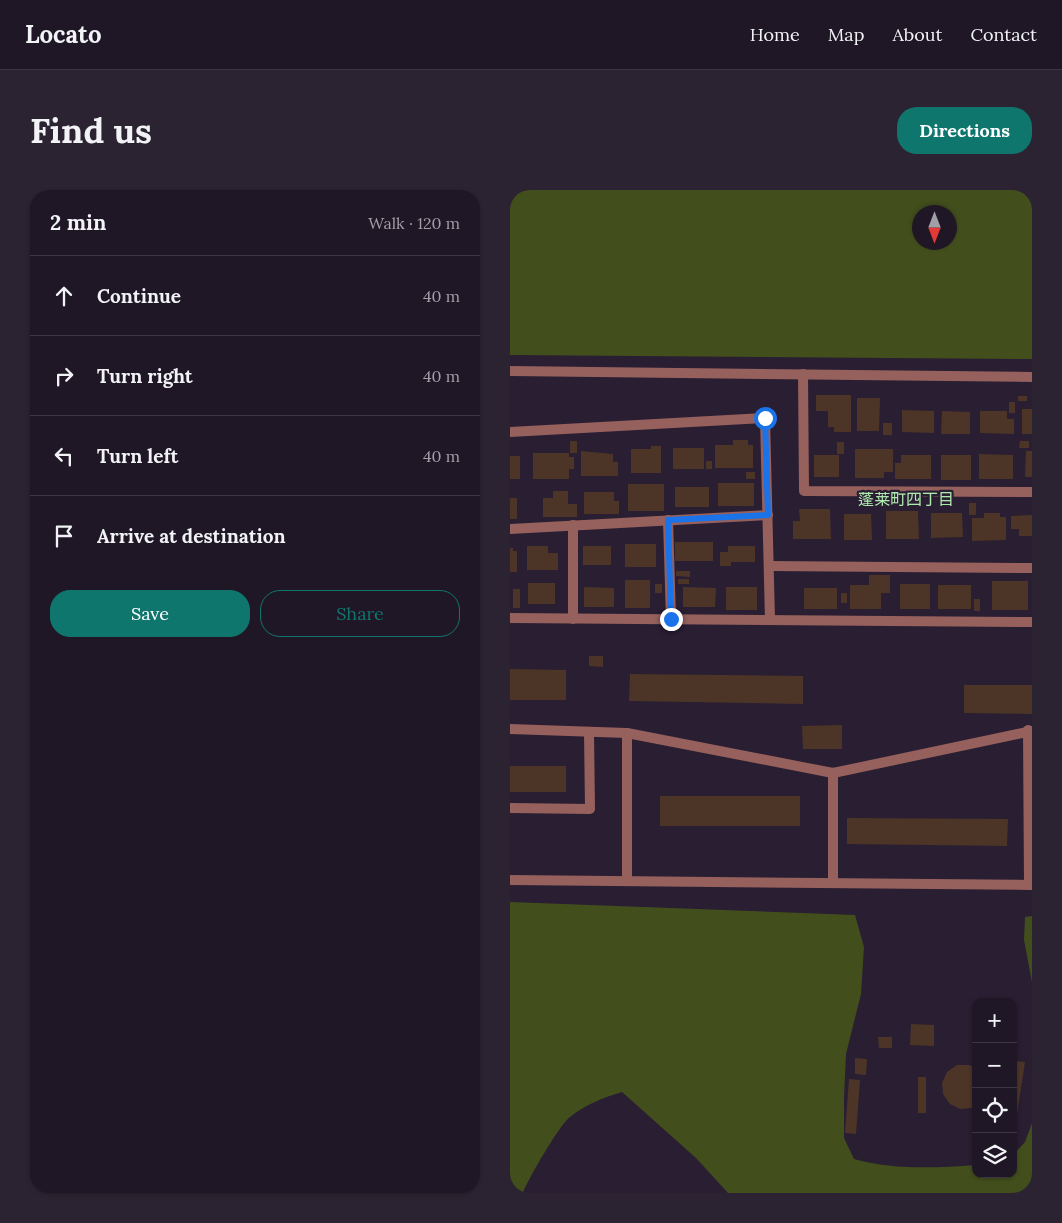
<!DOCTYPE html>
<html lang="en">
<head>
<meta charset="utf-8">
<style>
  body { margin:0; font-family:Lora,"Noto Sans JP",serif; background:#2c2332; color:#f1f3f6 }
  .controls { position:absolute; right:15px; bottom:15px; display:grid; overflow:hidden; border-radius:10px; box-shadow:0 1px 4px #0004 }
  .controls button { width:45px; height:45px; display:grid; place-items:center; padding:0; border:0; border-bottom:1px solid #3c3543; background:#1f1626; color:#f1f3f6; font:25px sans-serif }
  .compass { position:absolute; left:402px; top:15px; width:45px; height:45px; border-radius:50%; background:#1f1626; box-shadow:0 1px 4px #0004; rotate:180deg }
  .stop { position:absolute; width:15px; height:15px; margin:-11px; border:4px solid #1a73e8; border-radius:50%; background:#fff }
  .stop.end { background:#1a73e8; border-color:#fff; box-shadow:0 1px 5px #0008 }
  .list { margin:0; padding:0; list-style:none }
  h2 { display:flex; justify-content:space-between; align-items:center; height:65px; margin:0; padding:0 20px; font-size:21px }
  h2 small { font-size:16px; font-weight:400; color:#a19fa7 }
  .list li { display:grid; grid-template-columns:32px 1fr auto; gap:15px; align-items:center; box-sizing:border-box; height:80px; padding:0 20px; border-top:1px solid #3c3543 }
  .list b { display:block; font-size:19px; white-space:nowrap }
  .list em { font-size:16px; font-style:normal; color:#a19fa7 }
  .actions { display:flex; gap:10px; padding:15px 20px }
  .actions a { flex:1; padding:11px 0; border:1px solid #0f766e; border-radius:20px; text-align:center; font-size:18px; color:#0f766e }
  .actions .main { background:#0f766e; color:#fff }
  .icon { flex:none; width:28px; height:28px; fill:none; stroke:currentColor; stroke-width:2; stroke-linecap:round; stroke-linejoin:round }
  .map { position:relative; flex:none; width:522px; height:1003px; overflow:hidden; border-radius:20px }
  header { display:flex; align-items:center; gap:30px; box-sizing:border-box; height:70px; padding:0 25px; background:#1f1626; border-bottom:1px solid #3c3543 }
  header strong { font-size:24px }
  nav { display:flex; gap:28px; margin-inline-start:auto; font-size:18px }
  .intro { display:flex; align-items:center; justify-content:space-between; box-sizing:border-box; height:120px; padding:0 30px }
  h1 { margin:0; font-size:35px }
  .button { padding:12px 22px; border-radius:20px; background:#0f766e; color:#fff; font-size:18px; font-weight:700 }
  main { display:flex; gap:30px; padding:0 30px }
  aside { flex:1; background:#1f1626; border-radius:20px; box-shadow:0 1px 4px #0004 }
  .map>svg:first-child { display:block }
  .green { fill:#434e1d; fill-rule:evenodd }
  .building { fill:#4c3527 }
  .lines { fill:none; stroke-linecap:round; stroke-linejoin:round }
  .minor { stroke:#96605d; stroke-width:10 }
  .tertiary { stroke:#96605d; stroke-width:10 }
  .route { stroke:#1a73e8; stroke-width:6 }
  .labels { text-anchor:middle; dominant-baseline:central; stroke-width:4.5; stroke-linejoin:round; paint-order:stroke }
  .neighbourhood-label { font-size:16px; fill:#aee9ae; stroke:#291e32 }
</style>
</head>
<body>
<header>
<strong>Locato</strong>
<nav><a>Home</a><a>Map</a><a>About</a><a>Contact</a></nav>
</header>
<div class="intro"><h1>Find us</h1><a class="button">Directions</a></div>
<main>
<aside>
<h2>2 min<small>Walk · 120 m</small></h2>
<ul class="list">
<li><svg class="icon" aria-label="ahead" viewBox="0 0 24 24"><path d="M12 20V5M6 11l6-6 6 6"/></svg><div><b>Continue</b></div><em>40 m</em></li>
<li><svg class="icon" aria-label="right" viewBox="0 0 24 24"><path d="M7 20v-9h11M14 6l5 5-5 5"/></svg><div><b>Turn right</b></div><em>40 m</em></li>
<li><svg class="icon" aria-label="left" viewBox="0 0 24 24"><path d="M17 20v-9H6M10 6l-5 5 5 5"/></svg><div><b>Turn left</b></div><em>40 m</em></li>
<li><svg class="icon" aria-label="arrive" viewBox="0 0 24 24"><path d="M6 21V4h12l-3 4 3 4H6"/></svg><div><b>Arrive at destination</b></div></li>
</ul>
<div class="actions"><a class="main">Save</a><a>Share</a></div>
</aside>
<div class="map">
<svg width="522" height="1003" viewBox="0 0 522 1003">
  <rect width="100%" height="100%" fill="#291e32"/>
  <g class="green">
    <path d="M0,0h522v169l-522,-4zM440,22v30h-30v-30z"/>
    <path d="M0,712l345,13 9,32 -3,47 -15,60 -2,43v41l10,21c40,11 80,9 122,6v9h37v-19l12,-13 7,-19v70h-304l-32,-35 -74,-66c-19,6 -36,12 -52,25 -10,7 -43,64 -47,76h-13z"/>
    <path d="M522,726v66l-8,-42 1,-23z"/>
  </g>
  <g class="building">
    <path d="M306,205h35v37h-17v-5h-6v-16h-12z"/>
    <rect x="508" y="206" width="9" height="5"/>
    <path d="M347,208h23l-1,33h-22z"/>
    <rect x="499" y="212" width="6" height="11"/>
    <rect x="512" y="219" width="10" height="25"/>
    <path d="M392,220l32,1v22l-32,-1z"/>
    <path d="M432,221l28,1v22h-29z"/>
    <path d="M470,221h27v8h7v15l-34,-1z"/>
    <rect x="373" y="233" width="9" height="12"/>
    <path d="M223,250h15v5h5v23h-38v-23h18z"/>
    <rect x="60" y="251" width="7" height="12"/>
    <path d="M510,251h9v7h-10z"/>
    <rect x="327" y="252" width="7" height="12"/>
    <path d="M141,256h10v27h-30v-24h20z"/>
    <rect x="163" y="258" width="31" height="21"/>
    <path d="M345,259h38v23h-9v6h-29z"/>
    <path d="M71,261l32,3v8h5v14h-37z"/>
    <path d="M516,261h6v26h-7z"/>
    <path d="M23,263h36v4h5v12h-5v10h-36z"/>
    <path d="M469,264l34,1v24h-34z"/>
    <rect x="304" y="265" width="25" height="22"/>
    <path d="M391,265h30v24h-36v-16h6z"/>
    <rect x="431" y="265" width="30" height="25"/>
    <rect x="0" y="266" width="10" height="23"/>
    <rect x="196" y="271" width="6" height="8"/>
    <rect x="236" y="282" width="9" height="7"/>
    <rect x="208" y="293" width="36" height="23"/>
    <rect x="118" y="294" width="36" height="27"/>
    <rect x="165" y="297" width="34" height="20"/>
    <path d="M43,301h15v13h9v13h-34v-19h10z"/>
    <path d="M74,302h30v9h5v13h-35z"/>
    <rect x="0" y="308" width="7" height="21"/>
    <rect x="459" y="313" width="7" height="12"/>
    <path d="M289,319h31l1,30h-38v-18h7z"/>
    <path d="M376,321h32l1,28h-33z"/>
    <path d="M421,323h31l1,24 -32,1z"/>
    <path d="M474,323h16v4h6v23l-34,1v-23h12z"/>
    <path d="M334,324h27l1,26h-28z"/>
    <path d="M522,325v21h-13v-7h-8v-13z"/>
    <rect x="165" y="352" width="38" height="19"/>
    <rect x="115" y="354" width="31" height="23"/>
    <path d="M17,356h21v7h10v17h-31z"/>
    <rect x="73" y="356" width="28" height="19"/>
    <path d="M218,356h27v16h-24v4h-11v-14h8z"/>
    <path d="M0,358h3v3h4v21h-7z"/>
    <path d="M166,381h14v6l-14,-1z"/>
    <path d="M359,385h21v18h-9v16h-31v-24h19z"/>
    <rect x="168" y="389" width="11" height="5"/>
    <rect x="115" y="390" width="25" height="28"/>
    <rect x="482" y="391" width="36" height="29"/>
    <rect x="18" y="393" width="27" height="21"/>
    <rect x="145" y="394" width="7" height="9"/>
    <rect x="390" y="394" width="30" height="25"/>
    <rect x="428" y="395" width="33" height="24"/>
    <path d="M74,397l30,1v19h-30z"/>
    <path d="M173,397l33,1 -1,19h-32z"/>
    <rect x="216" y="397" width="31" height="23"/>
    <rect x="294" y="398" width="33" height="21"/>
    <rect x="3" y="399" width="7" height="19"/>
    <rect x="331" y="403" width="6" height="10"/>
    <rect x="464" y="409" width="6" height="12"/>
    <path d="M79,466h14v11l-14,-1z"/>
    <path d="M0,479l56,1v30h-56z"/>
    <path d="M120,484l173,2v28l-174,-3z"/>
    <path d="M454,495h68v29l-68,-1z"/>
    <path d="M332,535v24h-39l-1,-23z"/>
    <rect x="0" y="576" width="56" height="26"/>
    <rect x="150" y="606" width="140" height="30"/>
    <path d="M337,628l161,1 -1,27 -160,-2z"/>
    <path d="M401,834l23,1v21l-24,-1z"/>
    <path d="M368,847h14v11h-13z"/>
    <path d="M345,868l12,1 -1,16 -11,-1z"/>
    <path d="M503,871l12,1 -11,71h-1z"/>
    <path d="M447,875h12l7,3v38l-4,2 -12,1 -10,-5 -7,-10 -1,-11 5,-11z"/>
    <rect x="408" y="887" width="8" height="36"/>
    <path d="M339,889l11,1 -4,54 -11,-1z"/>
  </g>
  <g class="lines">
    <g class="minor">
      <path d="M293,184l1,117 228,1"/>
      <path d="M0,242l255,-14 5,202"/>
      <path d="M158,330l3,99"/>
      <path d="M63,335v94"/>
      <path d="M0,339l258,-14"/>
      <path d="M259,376l263,2"/>
      <path d="M0,428l522,4"/>
      <path d="M0,539l117,4 206,40 199,-42"/>
      <path d="M518,540l1,155"/>
      <path d="M323,583v110"/>
      <path d="M0,618l80,1 -1,-77"/>
      <path d="M117,691v-148"/>
    </g>
    <g class="tertiary">
      <path d="M0,181l522,6"/>
      <path d="M0,690l522,5"/>
    </g>
  </g>
  <g class="lines">
    <path class="route" d="M161,429l-3,-99 100,-5 -3,-97"/>
  </g>
  <g class="labels">
    <g class="neighbourhood-label">
      <text x="396" y="309">蓬莱町四丁目</text>
    </g>
  </g>
</svg>
<div class="controls">
<button>+</button>
<button>−</button>
<button><svg class="icon" aria-label="locate" viewBox="0 0 24 24"><circle cx="12" cy="12" r="6"/><path d="M12 2v4M12 18v4M2 12h4M18 12h4"/></svg></button>
<button><svg class="icon" aria-label="layers" viewBox="0 0 24 24"><path d="M12 4l9 5-9 5-9-5zM3 14l9 5 9-5"/></svg></button>
</div>
<svg class="compass" viewBox="-18 -18 36 36"><path d="M0-13l5 13h-10z" fill="#e53935"/><path d="M0 13l5-13h-10z" fill="#a19fa7"/></svg>
<div class="stop" style="left:255px;top:228px"></div>
<div class="stop end" style="left:161px;top:429px"></div>
</div>
</main>
</body>
</html>
